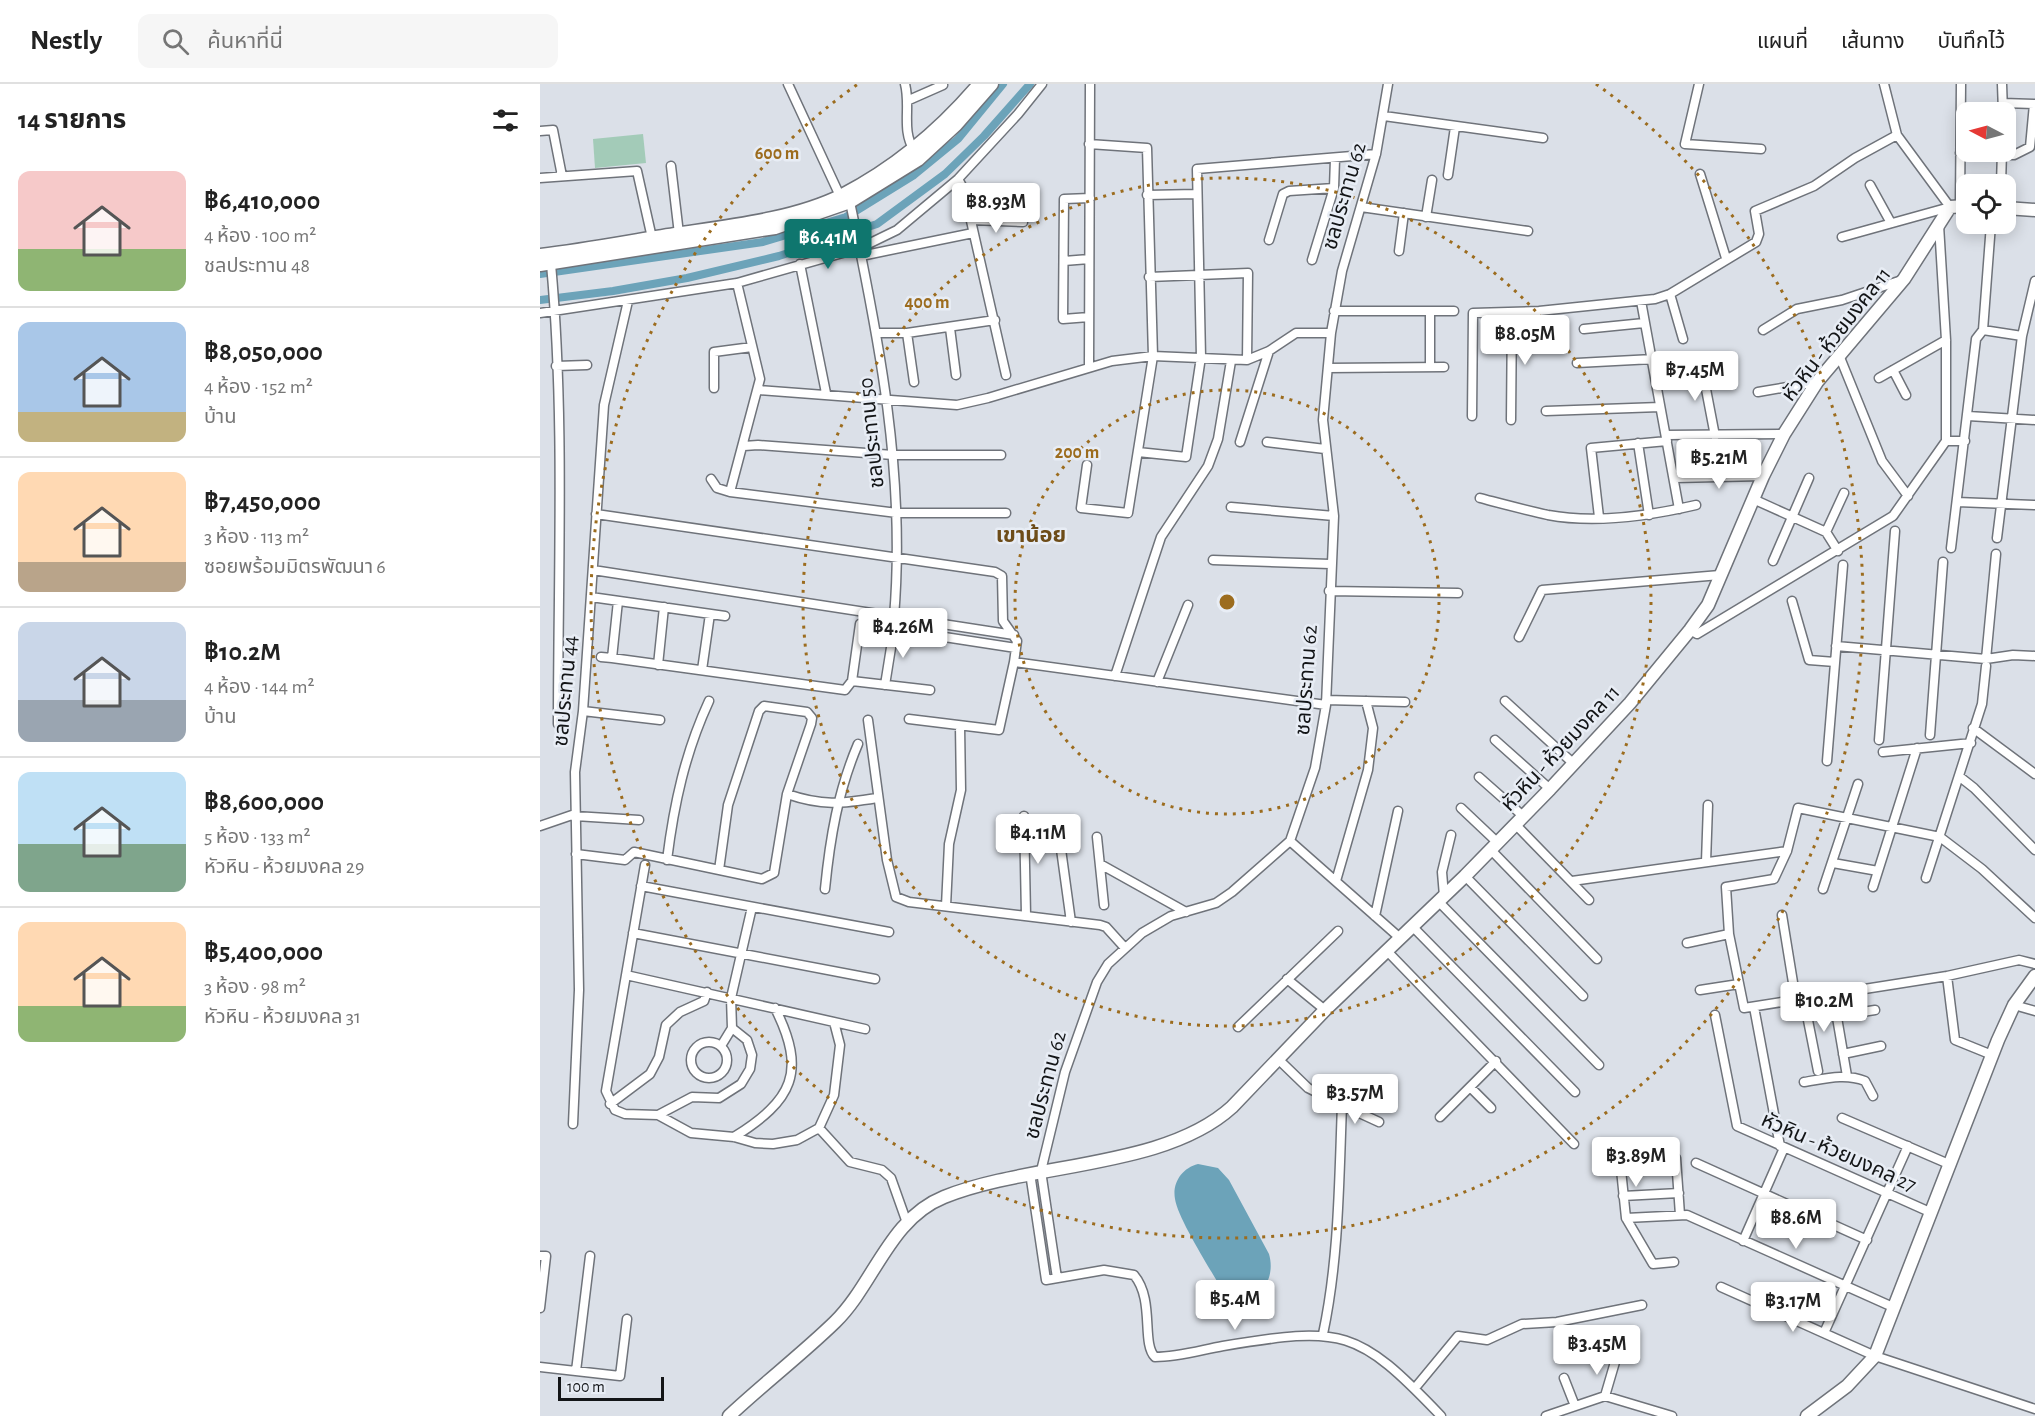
<!DOCTYPE html>
<html lang="th">
<meta charset="utf-8">
<style>
:root{--surface:#fff;--page:#f6f6f6;--text:#222;--muted:#767676;--line:#e0e0e0;--accent:#0f766e}
body{margin:0;font-family:"Alegreya Sans","Noto Sans Thai",sans-serif;background:var(--page);color:var(--text);height:100vh;display:flex;flex-direction:column;font-size:22px;white-space:nowrap}
*{box-sizing:border-box;margin:0}
p{font-size:20px;color:var(--muted)}
.icon{flex:none;width:33px;height:33px;fill:none;stroke:currentColor;stroke-width:2;stroke-linecap:round;stroke-linejoin:round}
.map{position:relative;flex:1;overflow:hidden}
.panel{display:flex;flex-direction:column;background:var(--surface);width:540px}
.panel>*{flex:none}
.needle{width:39px;rotate:276deg}
.tools{position:absolute;left:1416px;top:18px;display:grid;gap:12px}
.tools a{display:grid;place-items:center;width:60px;height:60px;border-radius:12px;background:var(--surface);box-shadow:0 3px 15px #0003;font-size:30px}
.scale{position:absolute;left:18px;bottom:15px;width:106px;box-sizing:border-box;padding-left:6px;border:3px solid #131517;border-top:0;font-size:16px;line-height:21px;white-space:nowrap;color:#131517;-webkit-text-stroke:4px #e8edf5;paint-order:stroke}
.price{position:absolute;translate:-50% -51px;padding:0 14px;border-radius:6px;background:#fff;color:#222;font-size:20px;line-height:39px;filter:drop-shadow(0 2px 3px #0008)}
.price::after{content:'';position:absolute;left:50%;top:36px;width:18px;height:14px;margin-left:-9px;background:inherit;clip-path:polygon(0 0,100% 0,50% 100%)}
.price.on{background:var(--accent);color:#fff}
ul{padding:0;list-style:none}
li{display:flex;align-items:center;gap:18px;height:150px;padding:0 18px}
li+li{border-top:2px solid var(--line)}
li span{display:grid;place-items:center;flex:none;width:168px;height:120px;border-radius:12px;color:#555}
li>.icon{margin-inline-start:auto}
span .icon{width:72px;height:72px;fill:#fffc;stroke-width:1}
li b{font-size:26px}
h2{display:flex;justify-content:space-between;align-items:center;height:72px;padding:0 18px;font-size:26px}
header{display:flex;align-items:center;gap:36px;box-sizing:border-box;height:84px;padding:0 30px;background:var(--surface);border-bottom:2px solid var(--line)}
header strong{font-size:28px}
nav{display:flex;gap:33px;margin-inline-start:auto;font-size:21px}
.search{width:420px;height:54px;background:var(--page);display:flex;align-items:center;gap:15px;box-sizing:border-box;padding:0 21px;border-radius:12px;color:var(--muted);font-size:22px}
main{display:flex;flex:1;min-height:0}
.map>svg:first-child{display:block}
</style>
<header>
<strong>Nestly</strong>
<div class="search"><svg class="icon" aria-label="search" viewBox="0 0 24 24"><circle cx="10" cy="10" r="6"/><path d="M15 15l6 6"/></svg>ค้นหาที่นี่</div>
<nav><a>แผนที่</a><a>เส้นทาง</a><a>บันทึกไว้</a></nav>
</header>
<main>
<section class="panel">
<h2>14 รายการ<svg class="icon" aria-label="filters" viewBox="0 0 24 24"><path d="M4 7h16M4 17h16"/><circle cx="9" cy="7" r="2"/><circle cx="15" cy="17" r="2"/></svg></h2>
<ul>
<li><span style="background:linear-gradient(#f6c9c9 65%,#8fb573 0)"><svg class="icon" aria-label="home" viewBox="0 0 24 24"><path d="M3 11l9-7 9 7M6 9v11h12V9"/></svg></span><div><b>฿6,410,000</b><p>4 ห้อง · 100 m²</p><p>ชลประทาน 48</p></div></li>
<li><span style="background:linear-gradient(#a9c7e8 75%,#c2b280 0)"><svg class="icon" aria-label="home" viewBox="0 0 24 24"><path d="M3 11l9-7 9 7M6 9v11h12V9"/></svg></span><div><b>฿8,050,000</b><p>4 ห้อง · 152 m²</p><p>บ้าน</p></div></li>
<li><span style="background:linear-gradient(#ffd9b3 75%,#b9a48a 0)"><svg class="icon" aria-label="home" viewBox="0 0 24 24"><path d="M3 11l9-7 9 7M6 9v11h12V9"/></svg></span><div><b>฿7,450,000</b><p>3 ห้อง · 113 m²</p><p>ซอยพร้อมมิตรพัฒนา 6</p></div></li>
<li><span style="background:linear-gradient(#c9d6e8 65%,#9aa5b1 0)"><svg class="icon" aria-label="home" viewBox="0 0 24 24"><path d="M3 11l9-7 9 7M6 9v11h12V9"/></svg></span><div><b>฿10.2M</b><p>4 ห้อง · 144 m²</p><p>บ้าน</p></div></li>
<li><span style="background:linear-gradient(#bfe0f5 60%,#7fa58c 0)"><svg class="icon" aria-label="home" viewBox="0 0 24 24"><path d="M3 11l9-7 9 7M6 9v11h12V9"/></svg></span><div><b>฿8,600,000</b><p>5 ห้อง · 133 m²</p><p>หัวหิน - ห้วยมงคล 29</p></div></li>
<li><span style="background:linear-gradient(#ffd9b3 70%,#8fb573 0)"><svg class="icon" aria-label="home" viewBox="0 0 24 24"><path d="M3 11l9-7 9 7M6 9v11h12V9"/></svg></span><div><b>฿5,400,000</b><p>3 ห้อง · 98 m²</p><p>หัวหิน - ห้วยมงคล 31</p></div></li>
</ul>
</section>
<div class="map">
<svg width="1495" height="1332" viewBox="0 0 1495 1332">
<rect width="100%" height="100%" fill="#dbe0e8"/>
<path fill="#a3cbb8" d="M103 50 106 79 55 84 53 55Z"/>
<path fill="#6ca3b9" d="M658 1080 678 1084 689 1096 729 1170C738 1201 710 1230 682 1206 671 1186 638 1135 635 1115 632 1099 642 1084 658 1080Z"/>
<g fill="none" stroke-linecap="round" stroke-linejoin="round">
<path stroke="#6ca3b9" stroke-width="8" d="M0 190 223 158 306 133 374 91 418 55 463 0
M0 216 73 207 147 194 239 172 337 140 405 90 444 52 490 0"/>
<defs>
<path id="street" d="M248 0 300 112
M365 0C371 23 361 46 374 66
M1159 0 1145 60 1221 65
M1462 0 1463 28
M369 16 403 1
M1463 19 1495 20
M844 32 1003 54
M0 47 13 46 22 92
M1420 69 1474 71 1490 63 1494 20
M131 82 139 150
M1160 90 1186 174
M908 91 915 43
M0 94 97 87 112 154
M418 95 424 106 466 291
M1461 100 1462 68
M1330 101 1351 139
M607 111 657 110
M310 118C339 255 366 392 354 533
M1420 121 1421 0
M821 123 988 147
M886 133 892 96
M431 136 483 138
M1399 141 1406 256V357
M1302 153 1410 123 1357 51 1344 0
M729 156 743 110 749 107 794 104 795 75
M859 167 864 129
M321 172 433 149
M772 176 794 104
M524 177 549 175
M11 180C25 332 18 488 18 640
M260 180 286 309
M609 193 708 189 707 276
M1130 210 1143 255
M1101 217 1139 425
M794 227H914
M890 227V283
M0 229 197 199 320 164 357 146 418 95 478 30 502 0
M549 233 523 235 524 115 550 114
M410 244 416 291
M1044 245 1104 239
M1223 246 1257 225 1302 216 1362 196
M1443 246 1451 140
M336 249H367L455 236
M367 249 374 298
M1299 271 1342 377 1368 412
M1037 279 1113 275
M1161 279 1175 352
M16 282 47 281
M549 283 550 0
M788 284 904 283
M1353 286 1366 311
M1339 294 1406 256
M174 304V268L212 263
M219 306 417 321 448 314 572 277 613 272 707 276 729 267 756 249H791
M1218 308 1277 298
M1006 327 1120 323
M932 332 933 229 999 227 1115 215 1130 210 1216 158 1219 150 1215 127 1274 102 1315 74 1357 51
M1428 332 1495 336
M971 336 972 228
M1126 351 1244 350
M700 358 729 267
M727 358 785 365
M1098 359 1109 431
M204 362 218 361 353 371H461
M598 368 646 373 661 273 657 85 836 70
M547 381 541 424 588 429 613 272 607 64 549 60
M1134 394 1223 392
M171 395 177 404 190 408 357 429H466
M190 408 220 295 197 199
M940 414C963 420 985 426 1008 431 1056 440 1109 432 1156 421
M1213 415 1286 448 1298 467
M1417 418 1495 421
M691 423 794 432
M56 430 455 488 462 492 463 537 477 557 474 578 786 621
M1059 433 1051 364 1127 357
M1286 448 1304 409
M1457 454 1482 252
M1411 464 1436 255 1443 246 1482 252 1495 197
M673 476 790 480
M1233 477 1269 394
M53 486 474 551
M789 507 918 509
M51 513 185 532
M78 517 72 574 305 606 312 597 320 540 476 564
M1252 517 1269 576 1295 578
M1150 546 1157 550 1353 432 1406 357H1425
M979 553 1002 506 1180 491
M1296 562 1446 575 1473 571 1495 572
M61 573 72 574
M1446 575 1456 470
M118 581 124 523
M162 586 170 530
M575 592 621 453 668 382 678 355 691 277
M312 597 390 606
M617 598 648 521
M345 601 354 545
M786 616 865 618
M965 617 1034 680
M43 627 120 636
M369 635 459 646 474 578
M328 636 347 776 356 813 369 818 560 841 566 843 585 864
M1433 644 1495 690
M1390 651 1403 478
M955 656 1010 705
M1339 656 1355 447
M1343 668 1431 659
M1287 677 1303 481
M939 693 983 732
M1420 693 1434 704 1495 766
M247 710C282 722 301 720 337 714
M921 724 958 759
M35 732 99 736
M484 732 486 831
M975 740 1049 816
M0 742 35 730
M557 753 564 821
M750 757 860 854
M520 758 531 838
M951 766 1057 875
M36 770 85 776 94 768 222 795 234 789 247 710 271 640 272 634 267 628 224 622 219 627 188 721 179 786
M127 776C134 720 145 669 169 617
M1166 778 1168 721
M1293 779 1338 787
M560 780 646 828
M105 781 66 1007 75 1026 85 1030 118 1031 151 1049 194 1053 215 1059 233 1060 257 1056 279 1044 294 1011 300 961 294 938
M925 792 1043 912
M1386 794 1442 620 1446 582
M796 797 828 686 833 644 826 617
M1032 797 1247 767
M101 802 349 848
M1333 803 1377 664
M285 805C290 754 298 707 318 660
M1283 805 1318 700
M904 812 902 788 911 751
M898 817 1059 981
M406 822 409 760 421 706 420 642
M1242 831 1256 917
M835 832 858 727
M1495 834 1442 785 1400 753 1258 724 1247 767 1234 795 1186 803 1189 850 1204 924 1407 892 1479 876 1495 880
M872 842 1035 1008
M93 849 335 895
M1147 859 1189 850
M847 867 1034 1060
M86 891 325 945
M1407 892 1415 956 1452 971
M747 895 785 926
M1160 906 1199 900
M1293 910 1307 992
M1264 916 1278 987
M1474 921 1495 927
M1214 923 1240 1062
M1175 931 1197 1042 1392 1129
M1297 932 1335 926
M698 943 798 847
M151 976a18 18 0 1 1 36 0a18 18 0 1 1-36 0Z
M181 962 192 944 191 914 212 823
M1303 970 1341 962
M738 975 768 1004 802 1021C799 1098 799 1175 783 1250
M1264 998C1284 995 1305 989 1325 997L1333 1012
M931 1004 951 1024
M70 1020 110 990 119 973 126 941 140 928 164 917 167 908
M802 1021 839 1038
M118 1031 152 1013 179 1014 201 1000 210 985 212 971 207 956 192 944
M900 1033 956 977
M1302 1034 1411 1081
M33 1040 39 906 35 688 43 627 64 321 88 217
M279 1044 310 1078 342 1086 351 1094 367 1139
M194 1053C253 1016 267 988 235 924
M1156 1079 1327 1156
M490 1089 506 1196 564 1186 594 1191C615 1216 601 1259 615 1273 638 1273 661 1266 683 1262 803 1242 817 1244 901 1332
M1083 1112 1139 1109
M1086 1134 1147 1131 1355 1224
M1203 1157 1244 1064
M0 1172H6L0 1224
M1134 1178 1113 1180 1086 1134 1080 1076 1136 1074 1140 1131
M517 1194 501 1087 525 988 557 898 568 880 602 849 631 832 676 819 692 808 750 757 775 684 786 621 794 432 783 336 791 249 802 187 836 70 848 0
M1181 1203 1335 1272 1495 1325
M1284 1249 1368 1062
M0 1283 80 1292 87 1235
M36 1287 50 1172
M1024 1294 1035 1322
M875 1304 918 1252 947 1256 982 1240 1017 1238 1102 1221
M1065 1312 1075 1278
M1006 1332 1065 1312 1132 1332"/>
<path id="secondary" d="M1466 124 1495 126
M0 171C45 166 90 157 135 150 188 142 254 135 302 111 356 83 400 46 439 0
M0 181 235 144 310 118 378 76 416 41 452 0
M189 1332C223 1300 261 1271 295 1238 334 1200 349 1135 404 1113 491 1078 624 1085 692 1023L785 926 925 792 1010 705 1090 619 1150 546 1168 521 1223 392 1244 350 1277 298 1364 195 1410 123 1426 122
M1267 1332 1307 1302 1335 1272 1458 956 1474 921 1495 892"/>
</defs>
<use href="#street" stroke="#6f737a" stroke-width="11"/>
<use href="#secondary" stroke="#6f737a" stroke-width="15"/>
<use href="#street" stroke="#fff" stroke-width="8"/>
<use href="#secondary" stroke="#fff" stroke-width="12"/>
</g>
<g fill="none" stroke="#9c6c1e" stroke-width="3" stroke-dasharray="3 6">
<circle cx="687" cy="518" r="212"/>
<circle cx="687" cy="518" r="424"/>
<path d="M1056 0A636 636 0 1 1 318 0"/>
</g>
<g text-anchor="middle" stroke-width="5" stroke-linejoin="round" paint-order="stroke">
<g font-size="21" fill="#131517" stroke="#e8edf5">
<text transform="translate(804 112) rotate(-74)" y="7">ชลประทาน 62</text>
<text transform="translate(1296 250) rotate(-52)" y="7">หัวหิน - ห้วยมงคล 11</text>
<text transform="translate(331 349) rotate(-96)" y="7">ชลประทาน 50</text>
<text transform="translate(766 596) rotate(-86)" y="7">ชลประทาน 62</text>
<text transform="translate(25 607) rotate(-85)" y="7">ชลประทาน 44</text>
<text transform="translate(1020 664) rotate(-47)" y="7">หัวหิน - ห้วยมงคล 11</text>
<text transform="translate(505 1001) rotate(-75)" y="7">ชลประทาน 62</text>
<text transform="translate(1299 1068) rotate(24)" y="7">หัวหิน - ห้วยมงคล 27</text>
</g>
<g font-size="22" font-weight="bold" fill="#6d4c18" stroke="#e8edf5">
<text x="491" y="458">เขาน้อย</text>
</g>
</g>
<circle cx="687" cy="518" r="9" fill="#9c6c1e" stroke="#e8edf5" stroke-width="3"/>
<g font-size="18" text-anchor="middle" font-weight="bold" fill="#9c6c1e" stroke="#e8edf5" stroke-width="5" stroke-linejoin="round" paint-order="stroke">
<text x="237" y="75">600 m</text>
<text x="387" y="224">400 m</text>
<text x="537" y="374">200 m</text>
</g>
</svg>
<div class="tools">
<a><svg class="needle" viewBox="-14 -14 28 28"><path d="M0-13l5 13h-10z" fill="#e53935"/><path d="M0 13l5-13h-10z" fill="#767676"/></svg></a>
<a><svg class="icon" aria-label="locate" viewBox="0 0 24 24"><circle cx="12" cy="12" r="6"/><path d="M12 2v4M12 18v4M2 12h4M18 12h4"/></svg></a>
</div>
<div class="scale">100 m</div>
<b class="price" style="left:456px;top:150px">฿8.93M</b>
<b class="price on" style="left:288px;top:186px">฿6.41M</b>
<b class="price" style="left:985px;top:282px">฿8.05M</b>
<b class="price" style="left:1155px;top:318px">฿7.45M</b>
<b class="price" style="left:1179px;top:406px">฿5.21M</b>
<b class="price" style="left:363px;top:575px">฿4.26M</b>
<b class="price" style="left:498px;top:781px">฿4.11M</b>
<b class="price" style="left:1284px;top:949px">฿10.2M</b>
<b class="price" style="left:815px;top:1041px">฿3.57M</b>
<b class="price" style="left:1096px;top:1104px">฿3.89M</b>
<b class="price" style="left:1256px;top:1166px">฿8.6M</b>
<b class="price" style="left:695px;top:1247px">฿5.4M</b>
<b class="price" style="left:1253px;top:1249px">฿3.17M</b>
<b class="price" style="left:1057px;top:1292px">฿3.45M</b>
</div>
</main>
